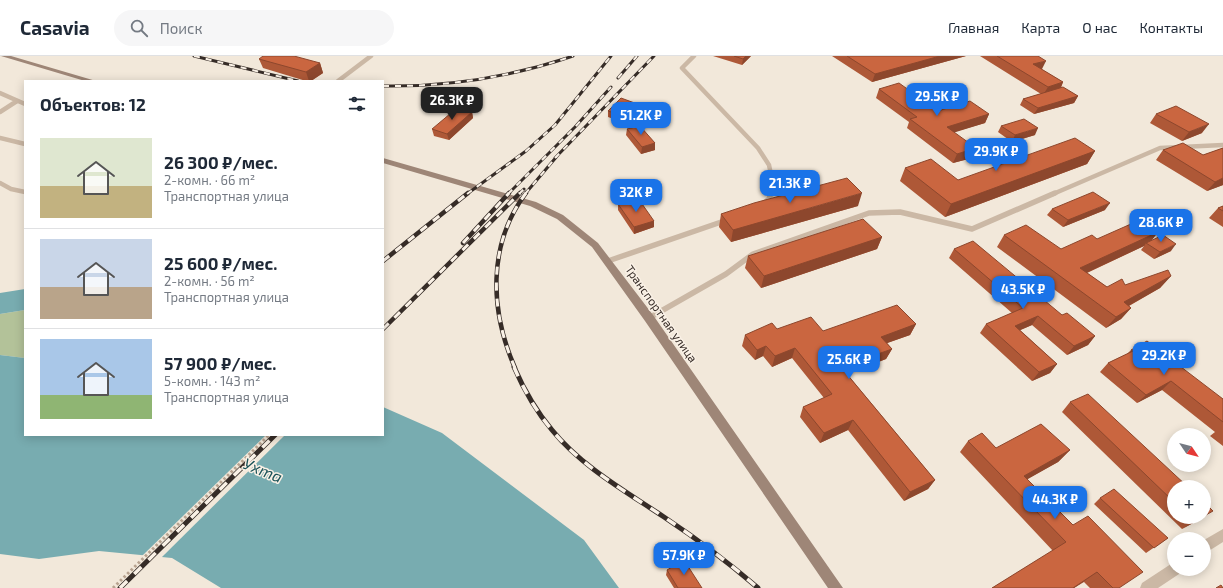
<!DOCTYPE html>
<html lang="ru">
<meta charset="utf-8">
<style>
:root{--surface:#fff;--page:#f6f6f7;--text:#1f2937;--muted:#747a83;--line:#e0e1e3;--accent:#1a73e8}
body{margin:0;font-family:"Exo 2",sans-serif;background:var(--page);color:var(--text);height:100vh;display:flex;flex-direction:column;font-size:15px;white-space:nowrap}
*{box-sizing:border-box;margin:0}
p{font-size:13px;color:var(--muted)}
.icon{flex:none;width:22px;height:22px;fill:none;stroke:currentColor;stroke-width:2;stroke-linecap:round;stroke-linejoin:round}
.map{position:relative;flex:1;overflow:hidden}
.side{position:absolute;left:24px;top:24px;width:360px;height:356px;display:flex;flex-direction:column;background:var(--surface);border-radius:0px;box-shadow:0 2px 10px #0003}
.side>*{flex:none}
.needle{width:26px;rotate:125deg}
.buttons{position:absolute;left:1167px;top:372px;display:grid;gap:8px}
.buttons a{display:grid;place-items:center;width:44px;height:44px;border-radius:50%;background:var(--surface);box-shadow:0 2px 10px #0003;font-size:20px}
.price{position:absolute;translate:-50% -34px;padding:0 9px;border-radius:8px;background:var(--accent);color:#fff;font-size:13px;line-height:26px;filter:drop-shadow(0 1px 2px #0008)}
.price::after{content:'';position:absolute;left:50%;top:24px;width:12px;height:9px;margin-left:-6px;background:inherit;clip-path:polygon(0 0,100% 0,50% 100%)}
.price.current{background:#222;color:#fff}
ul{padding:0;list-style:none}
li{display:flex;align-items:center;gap:12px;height:100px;padding:0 16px}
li+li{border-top:1px solid var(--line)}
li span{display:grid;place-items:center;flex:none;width:112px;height:80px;border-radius:0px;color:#555}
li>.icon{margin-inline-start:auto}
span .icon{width:48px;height:48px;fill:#fffc;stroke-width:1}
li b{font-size:17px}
h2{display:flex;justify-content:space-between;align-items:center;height:48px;padding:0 16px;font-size:17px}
header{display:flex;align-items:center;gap:24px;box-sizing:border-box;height:56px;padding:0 20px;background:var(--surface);border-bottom:1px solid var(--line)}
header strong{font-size:19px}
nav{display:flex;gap:22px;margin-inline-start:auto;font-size:14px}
.search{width:280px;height:36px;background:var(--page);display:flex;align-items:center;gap:10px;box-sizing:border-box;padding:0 14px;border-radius:22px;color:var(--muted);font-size:15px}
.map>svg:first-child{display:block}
</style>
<header>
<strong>Casavia</strong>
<div class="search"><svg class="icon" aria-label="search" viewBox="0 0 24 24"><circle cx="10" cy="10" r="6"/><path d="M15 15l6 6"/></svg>Поиск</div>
<nav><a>Главная</a><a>Карта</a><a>О нас</a><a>Контакты</a></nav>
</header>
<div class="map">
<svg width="1223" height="532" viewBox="0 0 1223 532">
<rect width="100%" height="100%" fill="#f2e8da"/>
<path fill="#b3c299" d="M25 254V302L0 299V258Z"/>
<path fill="#78acb0" d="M25 233V254L0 258V237Z
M0 299 25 302V379H383V351L442 377 584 484 619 532H221L172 502 99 495 39 503 0 498Z"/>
<path fill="#f2e8da" d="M266 379H285L161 502 142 500Z"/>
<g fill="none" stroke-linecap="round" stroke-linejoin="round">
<path stroke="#b7a28f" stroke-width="3" stroke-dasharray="2.5 2.5" stroke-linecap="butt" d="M113 532 269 379"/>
<path stroke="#cbb8a5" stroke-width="4.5" d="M694 0 682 12 758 92 769 109 773 128 770 138
M338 25 371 0
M0 37 25 48
M0 56 17 45
M0 82 25 88
M0 127 11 133 25 136
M1053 138 1160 92 1223 89"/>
<path stroke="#cbb8a5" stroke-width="5.5" d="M763 148 769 143 771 137
M608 205 727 164
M649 262 726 218 753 198 869 157 900 156 972 173 1055 137"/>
<path fill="#cbb8a5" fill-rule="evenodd" d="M1223 473V486L1204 498V484Z
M1174 506V513H1181L1179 518 1158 532H1140L1142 527Z"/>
<path fill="#9e8677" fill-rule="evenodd" d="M1 0H11L96 25H85Z
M383 102 536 146 563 159 598 187 653 259 843 532H828L645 265 592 191 557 163 530 150 383 107Z"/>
<defs>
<path id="rail-far2" d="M194 0 298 25
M618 22 637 0
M383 30C448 31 511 21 573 0
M555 102 654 0
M467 138 526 95 555 69 611 0
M508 138 575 71 611 31
M519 138 524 133
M525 138 558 99"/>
<path id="rail-far1" d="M463 187 509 137
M383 205 468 137
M383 273 520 137
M515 312C490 255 487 189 526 137"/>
<path id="rail" d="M514 311C524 334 536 355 552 374 581 410 625 435 664 461 697 483 728 506 758 532
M120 532 275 379"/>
</defs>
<use href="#rail-far2" stroke="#362c27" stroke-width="3"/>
<use href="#rail-far1" stroke="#362c27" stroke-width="4.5"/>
<use href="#rail" stroke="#362c27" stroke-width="5"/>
<use href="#rail-far2" stroke="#faf1e6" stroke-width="2" stroke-dasharray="6" stroke-linecap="butt"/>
<use href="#rail-far1" stroke="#faf1e6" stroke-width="3" stroke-dasharray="8" stroke-linecap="butt"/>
<use href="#rail" stroke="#faf1e6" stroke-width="3.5" stroke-dasharray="10" stroke-linecap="butt"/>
</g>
<path fill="#ae5837" d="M713 0H751L742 9Z
M832 0H966L872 26Z
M980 0H1038L1042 13H1041L1063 26 1061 32 1078 40 1074 47 1034 58 1020 49 1023 43 1041 38Z
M259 3 320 7 323 17 311 25H306L263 12Z
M879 33 938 55 989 58 985 67 954 76 972 102 953 107 907 72 909 66 876 42Z
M608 55H640L627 68 608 61Z
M472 56 473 62 449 84 434 80 432 73Z
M1156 58 1202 77 1182 85 1150 67Z
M1001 70 1035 79 1012 86 998 76Z
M627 73 655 87V94L641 98 626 79Z
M1223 92V129L1207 135 1156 104 1163 94 1203 99Z
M1095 95 1087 108 945 161 900 125 905 112 958 124Z
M634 147 654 165V171L634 178 618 154V148Z
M858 150 731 186 719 171 721 158Z
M1223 150V171L1209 162 1218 152Z
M1052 153 1105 154 1063 171 1047 159Z
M1158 176 1151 185 1171 195 1154 203 1141 194 1144 190 1087 217 1107 231 1125 229 1171 220 1160 232 1129 250 1131 252 1121 263 1106 272 997 191 1004 179 1061 193 1097 183Z
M882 181 877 193 761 232 745 212 748 200Z
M954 193 1062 259 1095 280 1088 289 1067 299 1032 269 1020 274 1057 308 1050 317 1032 325 980 277 986 268 1012 257 949 202Z
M916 268 910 279 887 287 892 293 886 303 847 318 935 424 928 433 904 445 848 374 820 387 800 361 803 351 824 342 792 302 772 311 763 300 755 304 742 290 745 279 777 273 823 275Z
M1131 294 1223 343V390L1210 380 1215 376 1162 334 1137 347 1100 316 1108 307 1127 298Z
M1070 346 1174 431V461H1204L1182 473 1062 356Z
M968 385 996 392 1070 394 1058 406 1027 423 1119 532H1090L1084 526 1074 532H992L1053 495 960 396Z
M1100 442 1168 482 1146 497 1094 448Z
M667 514 702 532H674L666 519Z"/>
<path fill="#8d472d" d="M746 0H751L742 9 743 3Z
M940 0H966L872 26 875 18Z
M1046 5 1042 13 1029 17 1033 8Z
M320 7 323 17 311 25H309L306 16Z
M1063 26 1059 35 1043 39 1048 31Z
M1078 40 1074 47 1034 58 1038 52Z
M640 49V55L627 68V61Z
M472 56 473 62 449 84 447 78Z
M989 58 985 67 943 80 947 71Z
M1209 68 1202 77 1182 85 1189 76Z
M1038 72 1035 79 1012 86 1015 79Z
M655 87V94L641 98 642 91Z
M976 92 972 102 953 107 957 98Z
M1095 95 1087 108 945 161 951 148Z
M1223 122V129L1207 135 1215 126Z
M862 137 858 150 731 186 733 174Z
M1110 147 1105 154 1063 171 1068 164Z
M654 165V171L634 178V171Z
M1158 176 1149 188 1146 187 1144 190 1071 224 1080 212Z
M882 181 877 193 761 232 764 220Z
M1176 188 1171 195 1154 203 1160 196Z
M1171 220 1160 232 1114 258 1124 246Z
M1131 252 1121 263 1106 272 1116 261Z
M1038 260 1032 269 1009 279 1015 270Z
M916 268 910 279 876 291 881 281Z
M1095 280 1088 289 1067 299 1074 290Z
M766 290 763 300 755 304 757 294Z
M795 292 792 302 772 311 775 300Z
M892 293 886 303 837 322 841 311Z
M1057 308 1050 317 1032 325 1039 316Z
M1171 325 1162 334 1137 347 1146 339Z
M853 364 848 374 820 387 824 377Z
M1070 394 1058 406 1014 431 1024 420Z
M935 424 928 433 904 445 910 436Z
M1201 461H1204L1182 473 1194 465Z
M1097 516 1074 532H1073Z"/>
<path fill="#ca6640" stroke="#8d472d" d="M263 0H294L320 7 306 16 259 3Z
M734 0H746L743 3Z
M847 0H940L875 18Z
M997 0H1038L1046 5 1033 8 1063 26 1048 31Z
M899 27 938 55 970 45 989 58 947 71 976 92 957 98 910 63 917 61 879 33Z
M1063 31 1078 40 1038 52 1023 43Z
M621 42 640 49 627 61 608 55Z
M1176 50 1209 68 1189 76 1156 58Z
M457 52 472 56 447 78 432 73Z
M1024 63 1038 72 1015 79 1001 70Z
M640 70 655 87 642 91 627 73Z
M1075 82 1095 95 951 148 905 112 931 103 958 124Z
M1183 87 1203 99 1223 92V122L1215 126 1163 94Z
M847 122 862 137 733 174 721 158 754 147Z
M1093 136 1110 147 1068 164 1052 153Z
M631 144 634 147 640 145 654 165 634 171 618 148Z
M1223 150V155L1218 152Z
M863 163 882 181 764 220 748 200Z
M1140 164 1158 176 1080 212 1107 231 1122 223 1125 229 1168 214 1171 220 1124 246 1131 252 1116 261 1004 179 1026 169 1061 193 1092 179 1097 183Z
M1163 179 1176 188 1160 196 1146 187Z
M973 185 1062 259 1067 257 1095 280 1074 290 1038 260 1015 270 1057 308 1039 316 986 268 1023 252 954 193Z
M897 249 916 268 881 281 892 293 841 311 935 424 910 436 853 364 824 377 803 351 832 338 795 292 775 300 766 290 757 294 745 279 772 267 777 273 811 261 823 275Z
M1147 285 1223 343V366L1171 325 1146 339 1108 307 1133 295 1131 294Z
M1088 338 1188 431H1174V446L1070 346Z
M1041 368 1070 394 1024 420 1073 469 1088 460 1143 516 1119 532H1113L1097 516 1073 532H992L1066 486 968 385 982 377 996 392Z
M1114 433 1168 482 1154 492 1100 442Z
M1204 446 1213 455 1204 460Z
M1190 461H1201L1194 465Z
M684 504 702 532H678L667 514Z
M1221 529 1223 532H1216Z"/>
<g text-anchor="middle" stroke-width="3" stroke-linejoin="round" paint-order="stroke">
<g font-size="12" fill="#362c27" stroke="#faf1e6">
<text transform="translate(661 258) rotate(55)" y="4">Транспортная улица</text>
</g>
<g font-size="16" font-style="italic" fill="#1b5359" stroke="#faf1e6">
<text transform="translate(263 414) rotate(22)" y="6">Ухта</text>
</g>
</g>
</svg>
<div class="buttons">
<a><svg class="needle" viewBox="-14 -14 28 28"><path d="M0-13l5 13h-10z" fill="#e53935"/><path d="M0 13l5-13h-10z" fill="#747a83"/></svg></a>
<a>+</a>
<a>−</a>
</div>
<b class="price" style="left:937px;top:61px">29.5K ₽</b>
<b class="price current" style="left:452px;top:65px">26.3K ₽</b>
<b class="price" style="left:641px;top:80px">51.2K ₽</b>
<b class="price" style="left:996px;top:116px">29.9K ₽</b>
<b class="price" style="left:790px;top:148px">21.3K ₽</b>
<b class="price" style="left:636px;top:157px">32K ₽</b>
<b class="price" style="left:1161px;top:187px">28.6K ₽</b>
<b class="price" style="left:1023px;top:254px">43.5K ₽</b>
<b class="price" style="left:1164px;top:320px">29.2K ₽</b>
<b class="price" style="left:849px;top:324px">25.6K ₽</b>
<b class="price" style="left:1055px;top:464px">44.3K ₽</b>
<b class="price" style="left:684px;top:520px">57.9K ₽</b>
<section class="side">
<h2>Объектов: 12<svg class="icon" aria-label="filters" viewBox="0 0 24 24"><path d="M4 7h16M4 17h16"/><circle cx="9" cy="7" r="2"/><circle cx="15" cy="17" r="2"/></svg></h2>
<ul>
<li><span style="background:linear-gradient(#dfe7d0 60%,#c2b280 0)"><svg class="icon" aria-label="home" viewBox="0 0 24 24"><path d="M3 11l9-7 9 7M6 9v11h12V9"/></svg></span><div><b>26 300 ₽/мес.</b><p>2-комн. · 66 m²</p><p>Транспортная улица</p></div></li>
<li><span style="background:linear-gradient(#c9d6e8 60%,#b9a48a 0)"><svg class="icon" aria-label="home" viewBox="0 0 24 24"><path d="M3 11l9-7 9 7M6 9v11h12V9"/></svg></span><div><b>25 600 ₽/мес.</b><p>2-комн. · 56 m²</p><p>Транспортная улица</p></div></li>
<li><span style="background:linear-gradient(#a9c7e8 70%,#8fb573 0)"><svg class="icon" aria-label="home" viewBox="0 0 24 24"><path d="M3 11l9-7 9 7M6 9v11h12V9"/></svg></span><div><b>57 900 ₽/мес.</b><p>5-комн. · 143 m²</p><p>Транспортная улица</p></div></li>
</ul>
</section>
</div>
